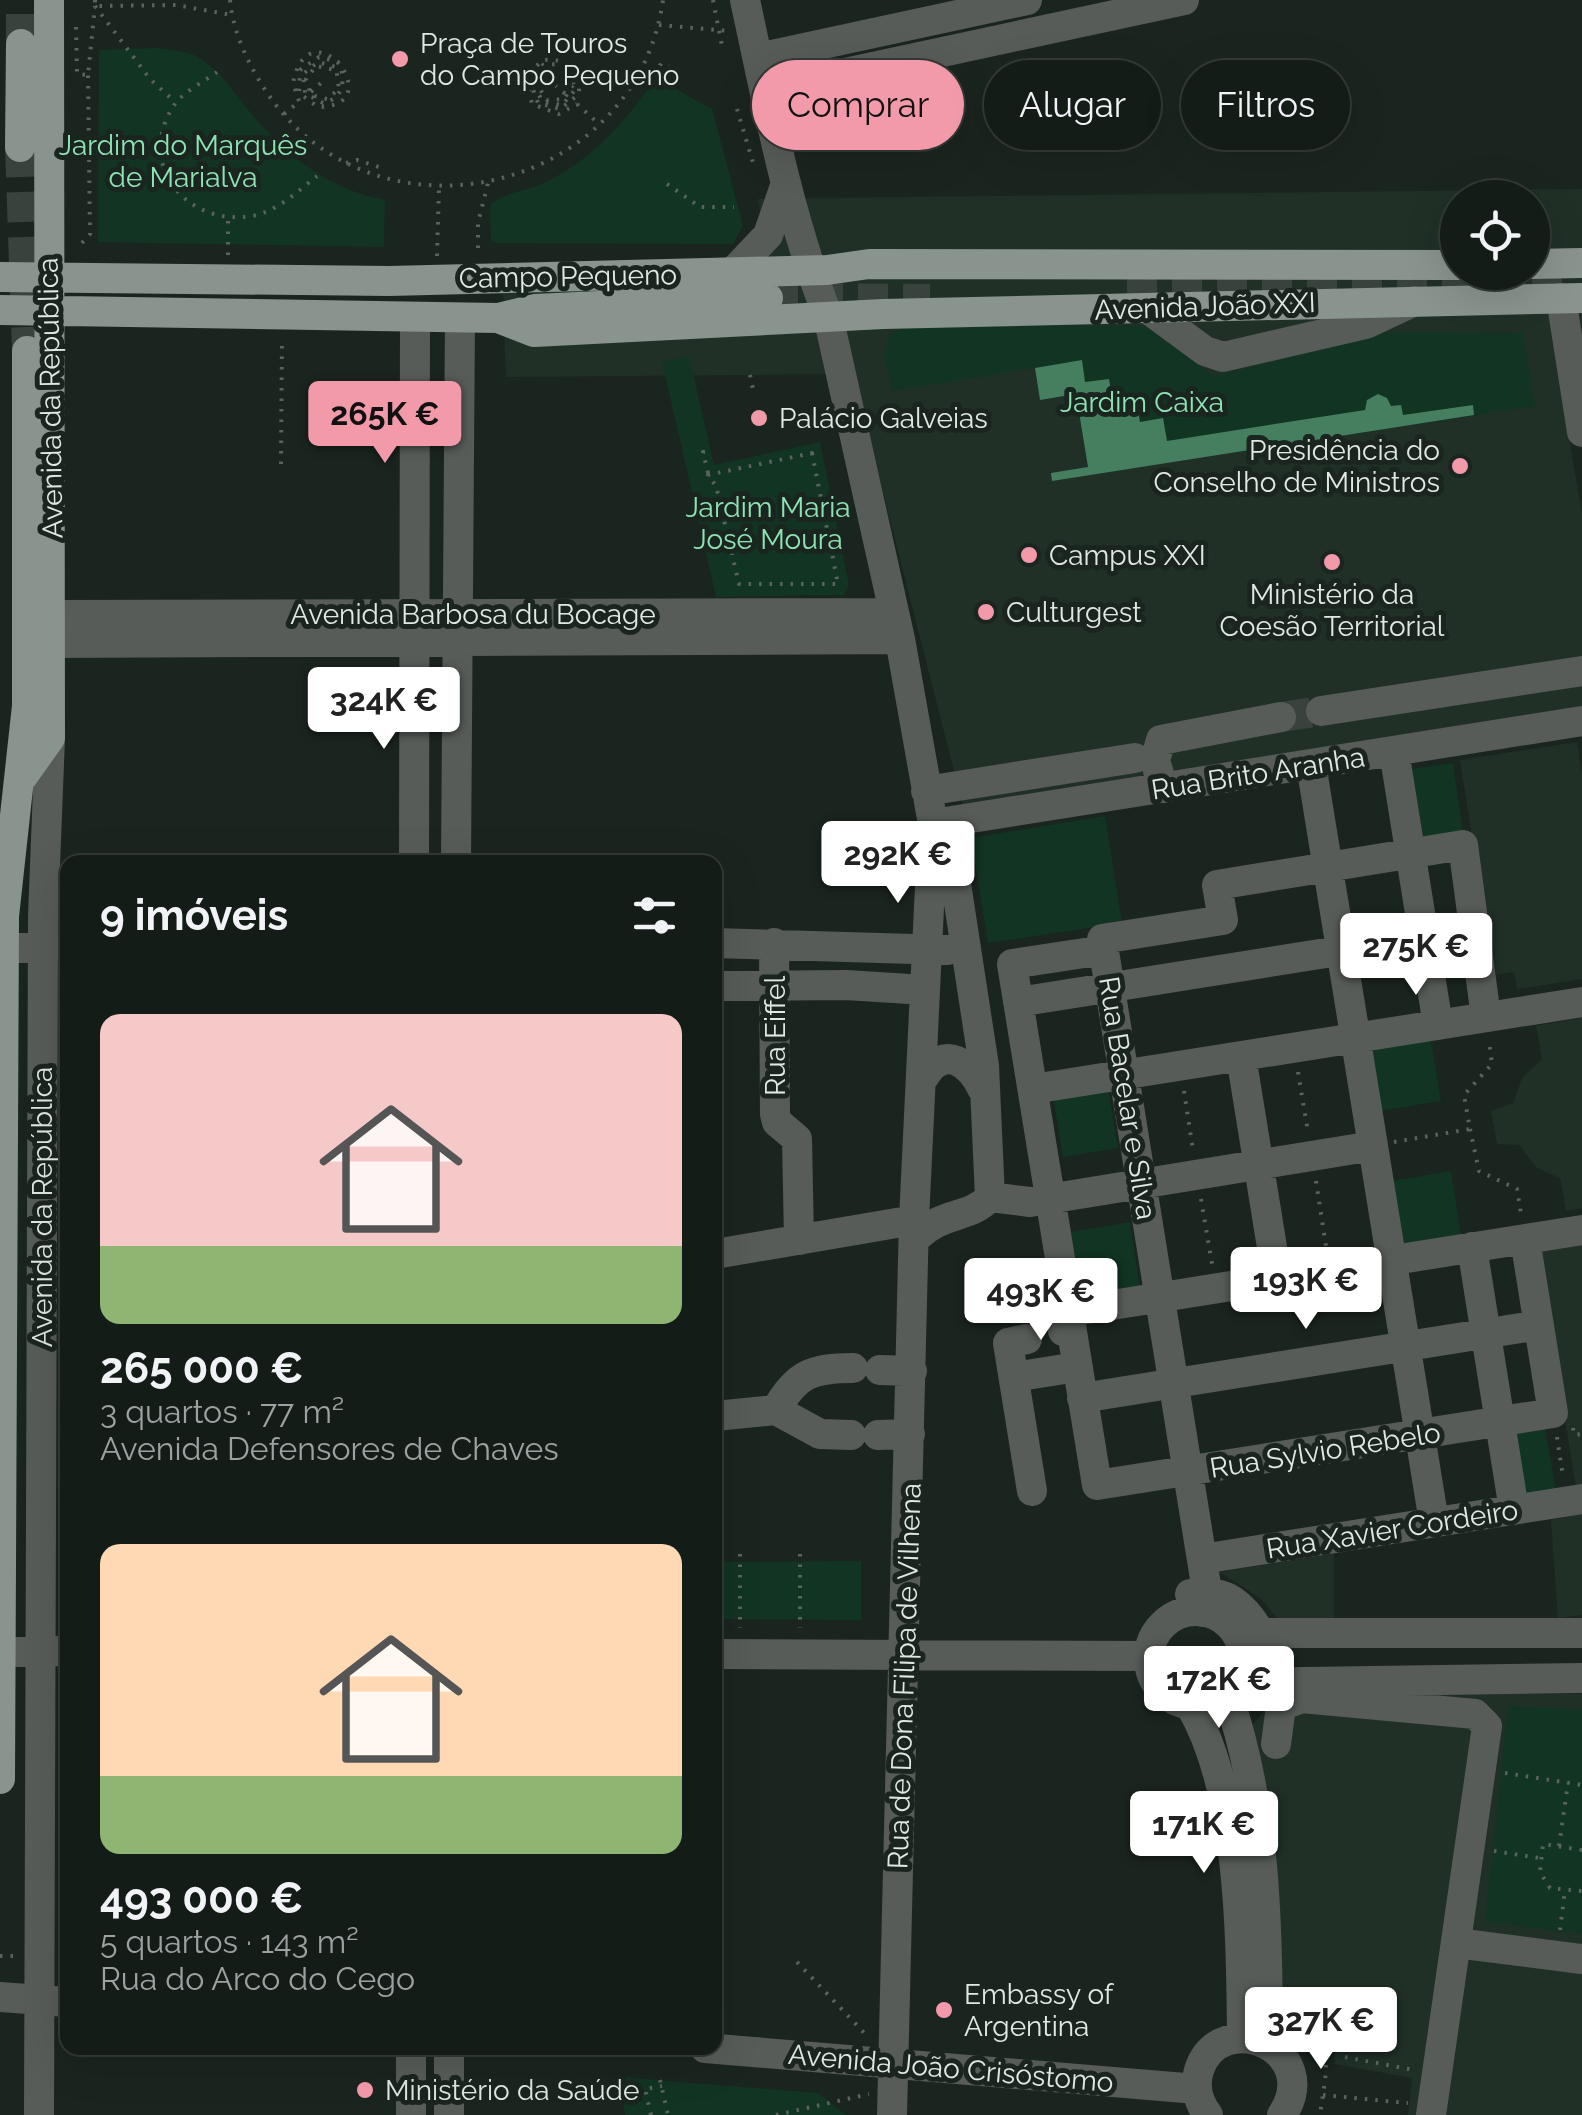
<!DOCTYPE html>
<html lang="pt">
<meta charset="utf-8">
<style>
:root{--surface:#141c17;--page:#1d2520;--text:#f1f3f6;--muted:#9da1a1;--line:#333a36;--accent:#f39aaa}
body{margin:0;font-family:Raleway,sans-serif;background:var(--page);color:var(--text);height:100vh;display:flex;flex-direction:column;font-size:38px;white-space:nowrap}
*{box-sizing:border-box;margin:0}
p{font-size:32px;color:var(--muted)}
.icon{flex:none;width:55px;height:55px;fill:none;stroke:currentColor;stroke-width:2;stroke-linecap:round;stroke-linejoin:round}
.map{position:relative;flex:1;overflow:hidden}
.drawer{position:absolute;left:60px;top:855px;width:662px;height:1200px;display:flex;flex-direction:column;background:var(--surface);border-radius:20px;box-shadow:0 10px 40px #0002,0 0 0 2px var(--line)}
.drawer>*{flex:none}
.top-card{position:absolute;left:752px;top:60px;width:678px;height:90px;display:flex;gap:20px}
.controls{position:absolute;left:1440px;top:180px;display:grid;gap:20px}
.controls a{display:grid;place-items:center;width:110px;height:110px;border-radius:50%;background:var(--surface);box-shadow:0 10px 40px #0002,0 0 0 2px var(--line);font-size:50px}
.price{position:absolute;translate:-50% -85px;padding:0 22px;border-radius:10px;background:#fff;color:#222;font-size:32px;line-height:65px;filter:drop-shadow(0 2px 5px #0008)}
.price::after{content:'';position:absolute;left:50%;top:60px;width:30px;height:22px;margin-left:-15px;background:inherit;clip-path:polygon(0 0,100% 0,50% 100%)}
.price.active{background:var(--accent);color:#111}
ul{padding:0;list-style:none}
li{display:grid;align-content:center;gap:20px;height:530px;padding:0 40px}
li span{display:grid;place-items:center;height:310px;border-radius:20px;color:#555}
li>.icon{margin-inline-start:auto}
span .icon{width:180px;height:180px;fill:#fffc;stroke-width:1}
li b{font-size:42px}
h2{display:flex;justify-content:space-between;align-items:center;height:120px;padding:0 40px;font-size:42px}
.pill{padding:0 35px;border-radius:45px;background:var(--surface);box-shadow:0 10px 40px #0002,0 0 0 2px var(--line);font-size:35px;line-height:90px}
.pill.active{background:var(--accent);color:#111}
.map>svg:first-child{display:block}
</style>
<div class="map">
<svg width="1582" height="2115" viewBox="0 0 1582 2115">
<rect width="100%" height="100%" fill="#1b251f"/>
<path fill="#203027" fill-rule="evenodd" d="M1582 189V366H1557L1582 514V728L968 826 853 374 506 377 502 266 769 262 758 199ZM1458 198H1532V272H1458Z
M1577 742 1582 776V979L1517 989 1514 972 1494 975 1460 760Z
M1582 1018V1208L1566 1211 1560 1178 1537 1168 1519 1145 1497 1144 1491 1111 1513 1103 1522 1078 1542 1059 1536 1026Z
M1582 1241V1486L1576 1487 1537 1248Z
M1582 1514V1615L1558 1618 1551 1520Z
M1334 1554V1622H1281L1260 1598 1220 1572Z
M1277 1693 1582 1694V2115H1408L1412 2078 1335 2064 1333 2043 1323 2024 1305 2014 1284 2012 1277 1870 1252 1726Z"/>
<path fill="#123422" d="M157 48C169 50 185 51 196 56 217 67 231 88 245 106 283 152 324 188 385 200L384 247 98 242 99 50Z
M656 78 712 109 743 226 733 244 497 243 491 240 490 205C506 191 530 191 548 181 596 156 625 121 656 78Z
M1144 326 1214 376 1390 332 1523 333 1535 406 1089 475 1076 394 1040 400 1034 368 892 391 884 352 889 335 904 327Z
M689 356 714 465 820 442 849 585 844 595 716 597 662 362Z
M1453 763 1463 832 1416 839 1405 770Z
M1105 816 1122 923 988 943 971 838Z
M1430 1036 1441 1101 1379 1111 1368 1045Z
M1108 1087 1118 1148 1063 1157 1053 1096Z
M1451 1171 1461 1236 1403 1246 1392 1181Z
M1130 1222 1140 1289 1082 1299 1071 1232Z
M1544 1422 1556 1492 1521 1498 1509 1428Z
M861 1561V1620L715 1619V1562Z
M1508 1706 1582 1709V1934L1485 1922Z
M618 2077 818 2093 846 2115H625Z"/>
<path fill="#457f5f" d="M1082 360 1085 382 1109 379 1113 402 1136 399 1140 422 1163 418 1167 441 1365 410 1367 400 1378 394 1387 398 1391 406 1401 405 1403 415 1473 405 1474 415 1052 481 1051 473 1088 467 1076 394 1040 400 1035 368Z"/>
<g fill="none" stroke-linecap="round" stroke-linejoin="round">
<path stroke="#39423d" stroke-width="30" stroke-dasharray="30 15" stroke-linecap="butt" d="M1281 717 1321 711"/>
<path stroke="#39423d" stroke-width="30" stroke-dasharray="30 15" stroke-linecap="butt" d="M21 44V0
M20 147 27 351
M1127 285 1564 276
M768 298 930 299"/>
<path stroke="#5a635e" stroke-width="4" stroke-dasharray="2.5 8" stroke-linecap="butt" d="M95 0V6L176 5 232 15
M230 0C233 31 246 59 262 85 367 255 635 198 663 0
M713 0 723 51
M95 6 150 79 175 102
M659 25 729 31
M76 27 77 74 88 75 95 6
M644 71 657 73 661 63 676 70
M217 72C205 81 183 92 175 104 134 163 186 227 252 216 278 211 298 191 317 176
M545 72 538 86 547 100 564 99 573 85 566 70 543 68 534 84 542 101 562 105 575 90 570 70 558 64 543 65 530 81 538 103 560 109 578 95C585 69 567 58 543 60L526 76 532 104 559 114 577 104
M555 85 570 98
M311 92 322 82
M299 101 293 83C309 2 393 107 318 107L299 93 300 70 319 57 338 62C347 80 343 99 323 103L305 93 303 74 318 62 336 67 339 89 327 99 311 95 306 79 316 66 335 70
M577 104 599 124
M737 109 754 166
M284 114 300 101
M346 163 357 160 382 168
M667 184 700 207H734
M82 243 90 234 88 75
M478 248V223L488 183
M228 255V216
M437 256 439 187
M750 375 753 389
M812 453 838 584H739L716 486 708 475Z
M281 464 282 338
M708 473 703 452 711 450
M1298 1072 1308 1132
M1184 1091 1193 1150
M1470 1129 1479 1171 1517 1189 1521 1214
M1394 1142 1470 1129 1464 1095 1492 1064 1489 1041
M1316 1181 1326 1246
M1201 1199 1212 1264
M1573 1428 1574 1435 1582 1434
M1557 1437 1563 1477
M740 1554V1628
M800 1554V1628
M1505 1773 1582 1785
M1559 1846 1568 1783
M1582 1850 1543 1844 1540 1872 1550 1888 1582 1891
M1494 1851 1539 1858
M1560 1930 1565 1890
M0 1956H15
M797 1962 869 2038
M1292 2018C1339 2033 1325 2076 1320 2115
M1298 2020 1296 2027 1311 2036 1317 2046
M1345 2057 1414 2070
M660 2080 668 2115
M1323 2095 1408 2103
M651 2115 645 2089 662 2086
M776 2115 869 2094"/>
<path stroke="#575c58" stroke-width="30" d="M745 0C768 106 788 215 828 316L900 639 933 824 914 1220 892 2115
M758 58 1027 0
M766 90 1184 0
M733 272 768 235 786 183
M1561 298 1582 432
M1148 309 1205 351 1223 357 1366 324 1415 301
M53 615 894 613
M53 643 900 639
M1321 711 1582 671
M1394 751 1438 1025
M1311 764 1434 1522
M1163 788 1155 760 1161 740 1281 717
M926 791 1135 758
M933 824 1582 721
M947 825 984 1066 990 1197
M414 862 415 317
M456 862 460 318
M715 943 947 950
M774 943 775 1114 777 1122 797 1139 799 1240
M0 948 68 947
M1104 950 1012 964 1097 1485 1553 1413 1525 1239
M715 986 846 985 925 990
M1018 1002 1477 929
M1241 1056 1277 1278
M924 1077C944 1043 970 1063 983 1090
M1033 1089 1582 1002
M990 1197 1030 1202 1373 1146
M917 1237C943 1211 970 1219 990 1197
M1472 1247 1514 1510
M715 1254 914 1220
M1063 1331 1068 1312 1582 1230
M1027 1339 1008 1343 1032 1491
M880 1370 912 1371
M1014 1377 1077 1367
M1082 1398 1539 1325
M776 1410 820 1434 851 1435
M715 1416 776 1410C796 1374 812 1368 853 1368
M878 1435 910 1434
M1202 1559 1582 1499
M1190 1594C1227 1588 1244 1605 1262 1635
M1149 1658a47 47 0 1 1 94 0a47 47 0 1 1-94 0Z
M1203 1612 1207 1591 1102 939 1223 920 1217 885 1463 845 1486 1017
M1236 1633H1582
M0 1652 68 1651
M715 1654 1149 1656
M1236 1683 1582 1678
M1227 1693C1266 1805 1268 1927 1268 2045
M1190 1705C1241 1791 1241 1939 1242 2038
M1276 1744 1281 1706 1302 1698 1475 1714 1487 1726 1431 2115
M1456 1943 1582 1959
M0 1997 68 2002
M705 2048 1197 2089
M39 2115 43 916 50 738
M411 2115V2048
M449 2115V2048
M1208 2115C1198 2102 1194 2086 1199 2070 1221 2005 1325 2050 1282 2115"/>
<path stroke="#8a948e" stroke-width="30" d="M20 147 21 44
M1532 264 1582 263
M0 277 389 281 827 270 869 264 1458 265
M0 310 498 318 534 332 883 314 1582 298
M498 318 535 309 768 298
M23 776 50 738 49 0
M0 1779 4 916 27 706V351"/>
</g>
<g fill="#f39aaa" stroke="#1b251f" stroke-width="4">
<circle cx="400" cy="59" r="10"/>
<circle cx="759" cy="418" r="10"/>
<circle cx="1460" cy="466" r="10"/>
<circle cx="1029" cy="555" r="10"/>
<circle cx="1332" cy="562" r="10"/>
<circle cx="986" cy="612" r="10"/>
<circle cx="944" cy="2010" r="10"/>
<circle cx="365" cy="2090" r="10"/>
</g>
<g text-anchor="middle" stroke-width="10" stroke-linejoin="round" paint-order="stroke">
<g font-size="28" fill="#e1e8e4" stroke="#1b251f" text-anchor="start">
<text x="420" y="53">Praça de Touros<tspan x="420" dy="32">do Campo Pequeno</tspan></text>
<text x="779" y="428">Palácio Galveias</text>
<text x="1440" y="460" text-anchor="end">Presidência do<tspan x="1440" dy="32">Conselho de Ministros</tspan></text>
<text x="1049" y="565">Campus XXI</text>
<text x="1332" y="604" text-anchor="middle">Ministério da<tspan x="1332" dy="32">Coesão Territorial</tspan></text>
<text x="1006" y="622">Culturgest</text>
<text x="964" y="2004">Embassy of<tspan x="964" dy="32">Argentina</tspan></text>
<text x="385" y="2100">Ministério da Saúde</text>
</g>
<g font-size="28" fill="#8de4b3" stroke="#1b251f">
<text x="183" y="155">Jardim do Marquês<tspan x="183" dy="32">de Marialva</tspan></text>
<text x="1142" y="412">Jardim Caixa</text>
<text x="768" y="517">Jardim Maria<tspan x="768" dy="32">José Moura</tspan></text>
</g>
<g font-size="28" fill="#e1e8e4" stroke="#1b251f">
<text transform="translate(568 276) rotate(-1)" y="10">Campo Pequeno</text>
<text transform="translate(1205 306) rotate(-2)" y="10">Avenida João XXI</text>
<text transform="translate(50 398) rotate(-91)" y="10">Avenida da República</text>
<text x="473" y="624">Avenida Barbosa du Bocage</text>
<text transform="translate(1258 773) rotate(-9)" y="10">Rua Brito Aranha</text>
<text transform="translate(775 1036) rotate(-90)" y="10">Rua Eiffel</text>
<text transform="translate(1128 1098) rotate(81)" y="10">Rua Bacelar e Silva</text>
<text transform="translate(42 1207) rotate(-90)" y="10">Avenida da República</text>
<text transform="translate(1325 1450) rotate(-9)" y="10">Rua Sylvio Rebelo</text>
<text transform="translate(1392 1529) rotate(-9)" y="10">Rua Xavier Cordeiro</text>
<text transform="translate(904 1676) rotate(-88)" y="10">Rua de Dona Filipa de Vilhena</text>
<text transform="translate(951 2068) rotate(5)" y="10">Avenida João Crisóstomo</text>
</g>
</g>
</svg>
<div class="controls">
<a><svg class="icon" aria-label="locate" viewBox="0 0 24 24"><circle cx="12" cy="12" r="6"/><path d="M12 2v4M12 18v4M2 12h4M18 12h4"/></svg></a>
</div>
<b class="price active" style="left:385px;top:466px">265K €</b>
<b class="price" style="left:384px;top:752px">324K €</b>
<b class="price" style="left:898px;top:906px">292K €</b>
<b class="price" style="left:1416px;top:998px">275K €</b>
<b class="price" style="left:1306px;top:1332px">193K €</b>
<b class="price" style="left:1041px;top:1343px">493K €</b>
<b class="price" style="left:1219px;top:1731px">172K €</b>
<b class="price" style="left:1204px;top:1876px">171K €</b>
<b class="price" style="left:1321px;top:2072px">327K €</b>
<div class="top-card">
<a class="pill active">Comprar</a>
<a class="pill">Alugar</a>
<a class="pill">Filtros</a>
</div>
<section class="drawer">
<h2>9 imóveis<svg class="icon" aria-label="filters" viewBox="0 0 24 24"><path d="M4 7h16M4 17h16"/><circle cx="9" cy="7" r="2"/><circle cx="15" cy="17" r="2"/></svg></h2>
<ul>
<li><span style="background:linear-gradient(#f6c9c9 75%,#8fb573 0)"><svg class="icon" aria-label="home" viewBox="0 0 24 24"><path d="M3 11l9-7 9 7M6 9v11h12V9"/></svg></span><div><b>265 000 €</b><p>3 quartos · 77 m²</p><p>Avenida Defensores de Chaves</p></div></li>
<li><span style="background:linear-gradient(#ffd9b3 75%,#8fb573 0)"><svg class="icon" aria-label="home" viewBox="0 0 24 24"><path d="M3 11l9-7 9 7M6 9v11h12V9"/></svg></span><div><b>493 000 €</b><p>5 quartos · 143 m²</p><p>Rua do Arco do Cego</p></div></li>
</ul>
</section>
</div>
